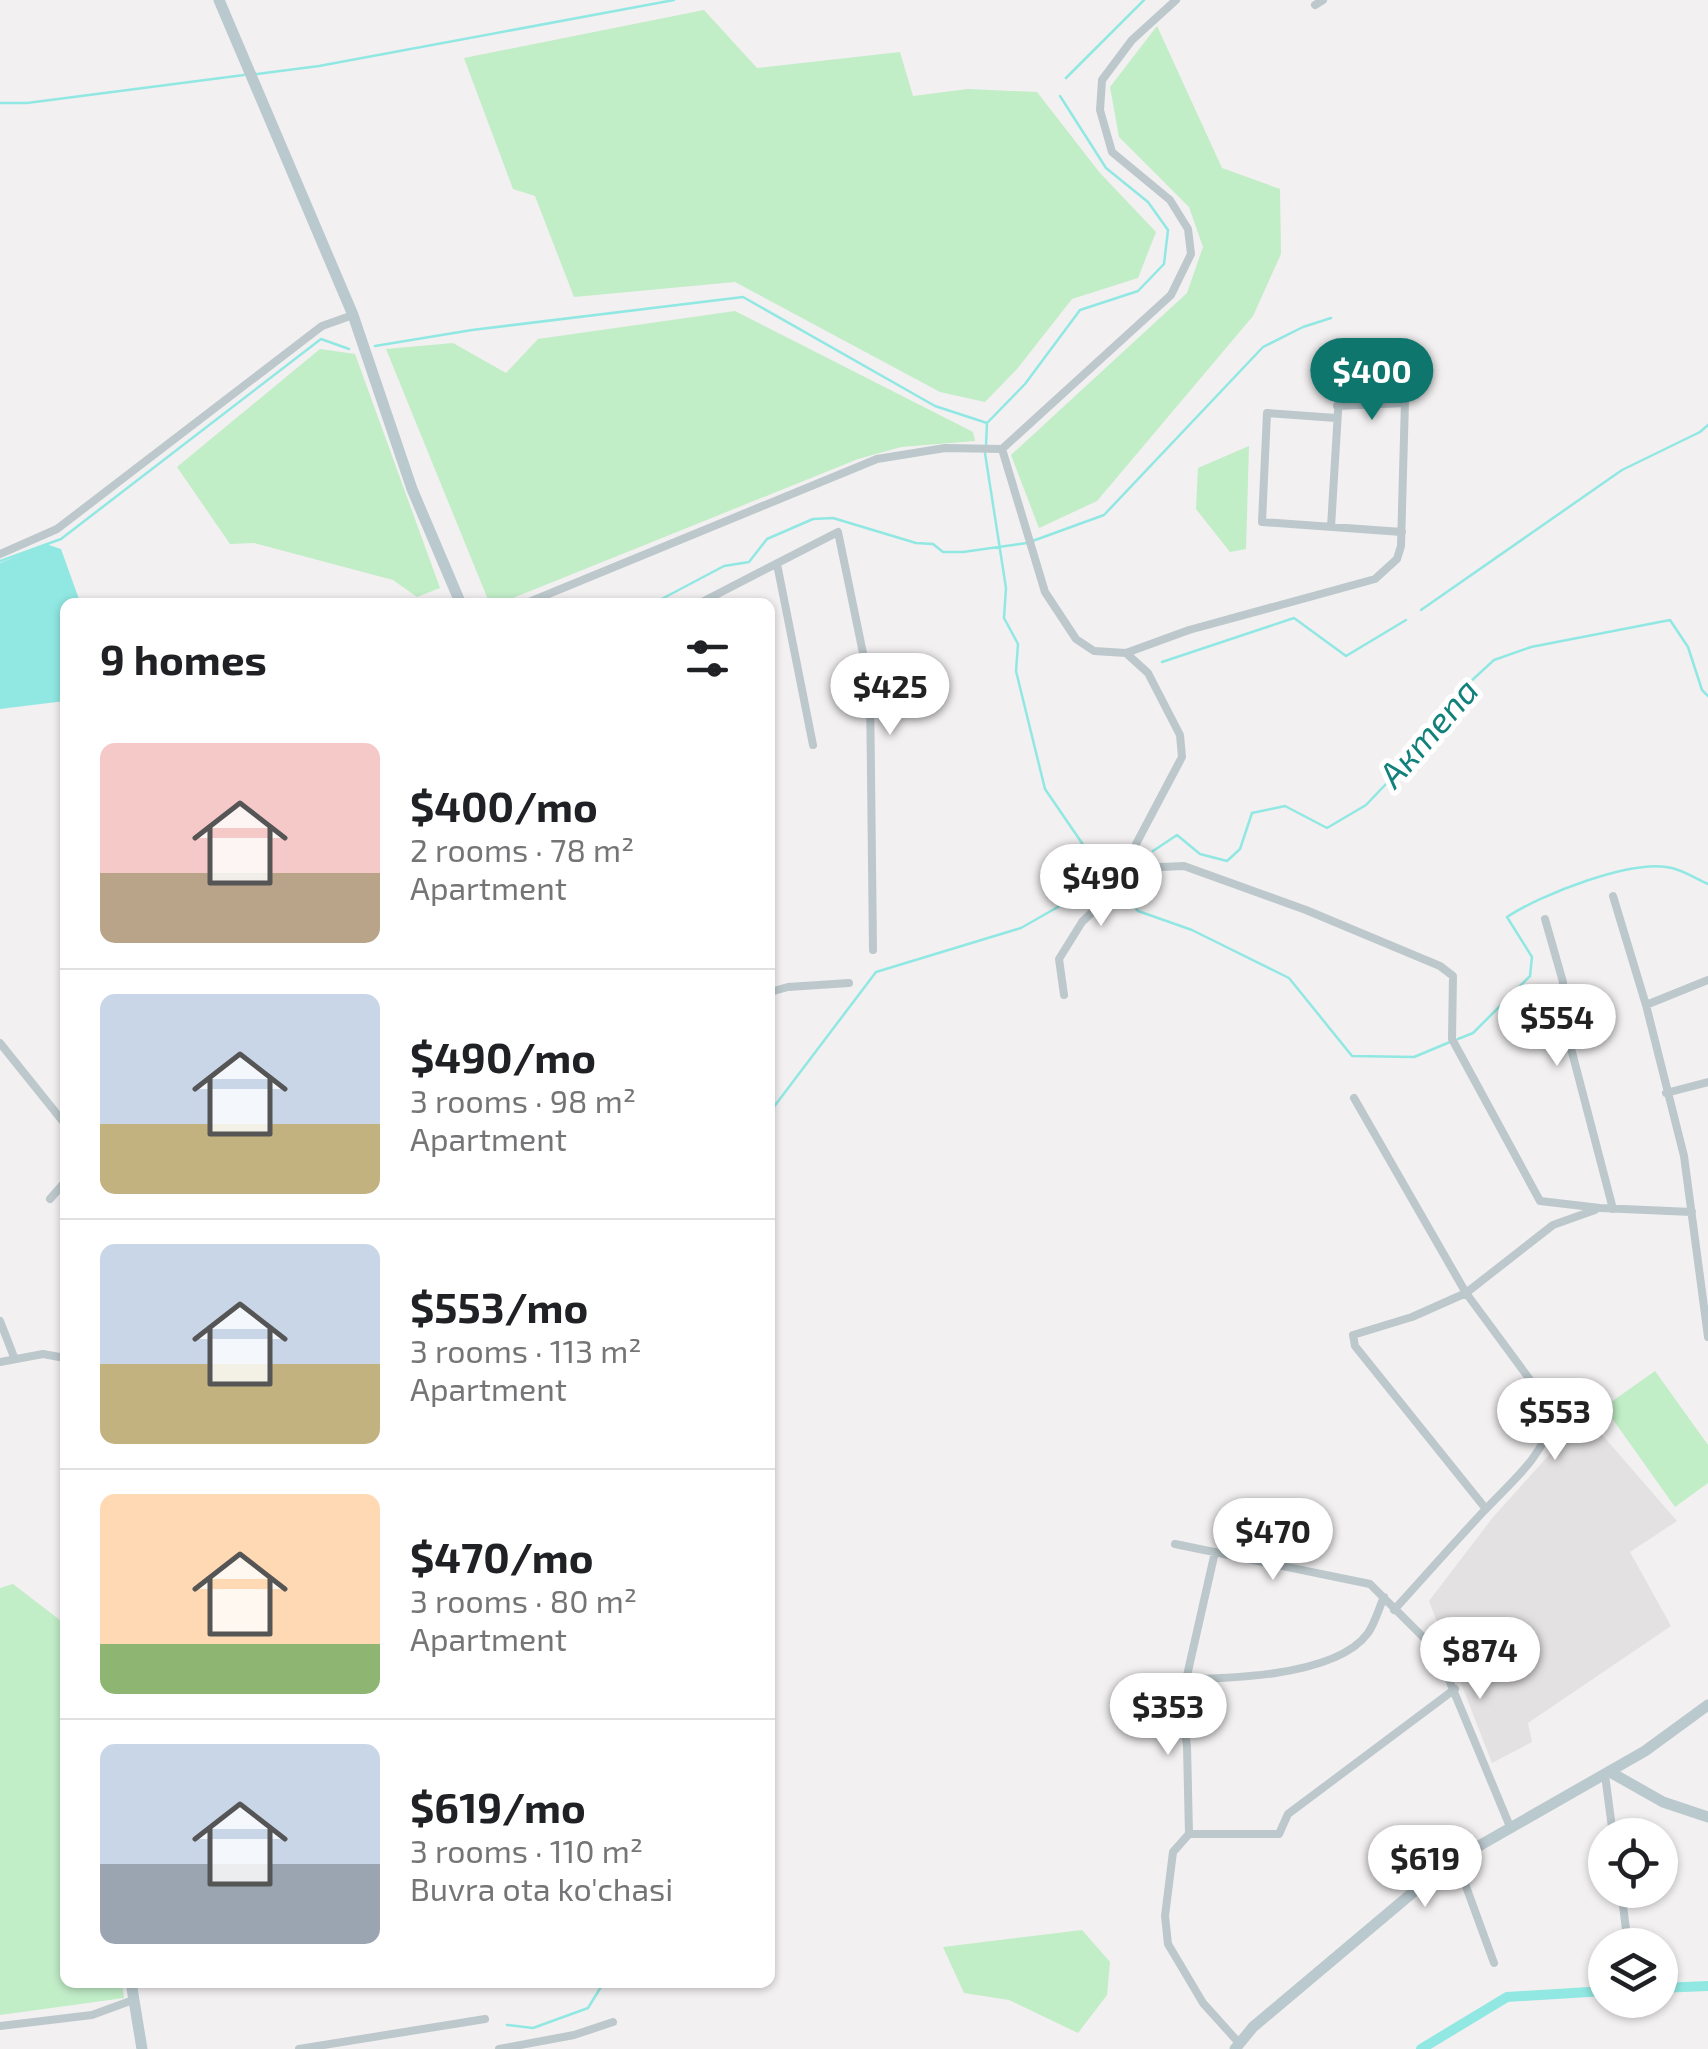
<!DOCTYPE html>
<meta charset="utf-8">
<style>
:root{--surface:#fff;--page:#f6f6f6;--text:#202124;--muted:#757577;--line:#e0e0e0;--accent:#0f766e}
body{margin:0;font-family:"Exo 2",sans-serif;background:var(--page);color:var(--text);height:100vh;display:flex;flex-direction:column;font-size:38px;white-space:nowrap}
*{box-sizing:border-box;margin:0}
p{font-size:32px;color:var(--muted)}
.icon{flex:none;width:55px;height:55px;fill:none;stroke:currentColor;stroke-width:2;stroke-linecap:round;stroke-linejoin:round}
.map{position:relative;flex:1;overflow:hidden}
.side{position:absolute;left:60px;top:598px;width:715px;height:1390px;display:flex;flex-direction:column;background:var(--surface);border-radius:15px;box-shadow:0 2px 8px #0004}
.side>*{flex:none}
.fabs{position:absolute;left:1588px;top:1818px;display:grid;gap:20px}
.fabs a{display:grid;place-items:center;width:90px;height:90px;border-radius:50%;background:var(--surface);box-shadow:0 2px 8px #0004;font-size:50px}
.price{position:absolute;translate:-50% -85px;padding:0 22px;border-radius:35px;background:#fff;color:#222;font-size:32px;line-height:65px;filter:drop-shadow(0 2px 5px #0008)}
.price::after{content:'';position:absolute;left:50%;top:60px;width:30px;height:22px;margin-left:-15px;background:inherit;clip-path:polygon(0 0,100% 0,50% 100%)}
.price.selected{background:var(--accent);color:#fff}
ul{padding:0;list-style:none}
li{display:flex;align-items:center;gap:30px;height:250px;padding:0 40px}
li+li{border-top:2px solid var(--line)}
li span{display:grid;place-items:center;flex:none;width:280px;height:200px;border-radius:15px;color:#555}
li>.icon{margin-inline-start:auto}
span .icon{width:120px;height:120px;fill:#fffc;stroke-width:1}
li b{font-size:42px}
h2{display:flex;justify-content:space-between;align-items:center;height:120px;padding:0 40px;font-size:42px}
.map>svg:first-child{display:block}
</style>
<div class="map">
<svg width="1708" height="2049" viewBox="0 0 1708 2049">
<rect width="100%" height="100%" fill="#f2f0f1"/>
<path fill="#e3e1e2" d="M1585 1415 1677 1521 1630 1552 1671 1626 1528 1723 1532 1742 1492 1763 1429 1601 1494 1516Z"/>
<path fill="#c1edc7" d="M704 10 757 68 900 52 913 96 968 89 1037 92 1100 173 1156 232 1138 278 1072 299 1017 369 985 402 940 392 735 282 574 297 535 196 513 189 464 58Z
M1157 26 1222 168 1280 189 1281 254 1253 316 1097 501 1039 528 1011 455 1187 293 1203 247 1189 207 1119 137 1110 87Z
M735 311 973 432 975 441 901 447 858 459 503 602H489L386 349 453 343 506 373 538 339Z
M320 349 355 354 440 588 417 597 393 580 254 543 230 544 177 467Z
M1249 446 1246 549 1230 552 1196 509 1198 468Z
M1655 1371 1708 1445V1483L1675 1507 1604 1407Z
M13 1584 65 1624V1982L122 1983 124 1998 0 2015V1588Z
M1082 1930 1110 1962 1107 1995 1078 2033 1009 2000 964 1993 943 1947Z"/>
<path fill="#91e8e3" d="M46 544 61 549 80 602H65V701L0 709V563Z"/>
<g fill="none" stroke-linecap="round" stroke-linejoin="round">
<path stroke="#91e8e3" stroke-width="2.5" d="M257 74 319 66 674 0
M1066 78 1144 0
M0 103H27L244 75
M375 346 472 330 743 297 935 406 987 423 1025 384 1080 310 1138 291 1164 264 1168 230 1148 202 1106 168 1060 96
M986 445 987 423
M985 453 1006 588 1004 618 1018 644 1016 671 1045 789 1099 868 1138 911 1192 930 1289 978 1352 1056 1414 1057 1450 1042
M0 561 61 539 321 339 349 349
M656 602 724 566 749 562 767 539 813 519 833 518 916 543 933 544 943 552H963L1027 543 1104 515 1263 347 1303 327 1331 318
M1421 610 1622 470 1700 432 1708 425
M1162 662 1294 618 1346 656 1406 620
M1153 851 1177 835 1200 854 1227 861 1240 849 1252 813 1285 806 1327 828 1366 805 1424 744 1469 683 1494 660 1531 647 1670 620 1688 647 1702 690 1708 696
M1458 1039 1473 1033 1530 976 1532 957 1507 917C1540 895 1633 858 1672 868 1684 871 1697 879 1708 884
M770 1112 876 972 1021 928 1107 879
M507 2025 533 2028 588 2008 604 1982"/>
<path stroke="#91e8e3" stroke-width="10" d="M1660 1988 1708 1986
M1421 2049 1507 1997 1605 1991"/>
<path stroke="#bcc8cc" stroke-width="8" d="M1315 5 1323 0
M1337 406 1405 403
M1336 418 1267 413 1262 522 1402 532
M1002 449 1045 592 1076 639 1094 651 1126 653 1189 630 1375 579 1397 559 1401 546 1406 364 1341 362 1331 527
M0 554 57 529 322 326 353 315
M777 564 813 745
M529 602 877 459 945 448 1002 449 1171 295 1191 254 1188 229 1170 200 1112 152 1100 110 1102 80 1132 40 1176 0
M702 602 838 532 870 687 873 950
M1126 653 1148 673 1180 735 1182 757 1136 844 1133 854 1138 868
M1613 896 1646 1005 1684 1156 1708 1337
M1545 919 1563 982 1561 1010 1613 1209
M770 992 788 987 849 983
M1064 995 1059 959 1082 922 1138 868 1184 866 1306 910 1440 966 1453 976 1452 1039 1540 1201 1600 1208 1692 1212
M1646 1005 1708 980
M0 1043 65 1124
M1666 1093 1708 1082
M1354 1098 1466 1293 1556 1415C1537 1463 1517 1476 1483 1512 1453 1544 1424 1577 1394 1610
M50 1199 65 1182
M0 1321 14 1357
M0 1362 43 1354 65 1358
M1486 1509 1355 1346 1353 1335 1412 1317 1466 1293 1553 1225 1595 1210
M1175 1544 1370 1584 1437 1651 1511 1829
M1133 1680C1191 1679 1331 1684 1368 1633 1375 1623 1379 1608 1384 1597
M1177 1680 1187 1746 1189 1834 1173 1852 1165 1916 1168 1944 1203 2003 1239 2043
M1186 1680 1215 1552
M1605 1775 1613 1835
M1189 1834H1279L1288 1814 1455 1689
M1456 1859 1494 1963
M1621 1890 1628 1945
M0 2026 92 2015 133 2000
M299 2049 485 2019
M499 2049 574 2035 613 2022"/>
<path stroke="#bac9ce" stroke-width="11" d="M219 0 353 315 412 489 460 602
M1610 1772 1663 1802 1708 1817
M131 1982 142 2049
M1235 2049 1253 2027 1430 1878 1456 1859 1645 1751 1708 1705"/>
</g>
<g text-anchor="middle" stroke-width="10" stroke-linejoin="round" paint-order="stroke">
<g font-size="35" font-style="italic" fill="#12807b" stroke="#fff">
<text transform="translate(1429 733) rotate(-49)" y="12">Актепа</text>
</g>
</g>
</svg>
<div class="fabs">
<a><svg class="icon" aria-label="locate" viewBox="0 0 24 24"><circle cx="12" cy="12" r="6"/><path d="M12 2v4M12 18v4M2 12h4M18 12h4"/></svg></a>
<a><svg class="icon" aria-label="layers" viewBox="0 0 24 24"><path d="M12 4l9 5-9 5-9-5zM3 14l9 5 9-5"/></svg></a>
</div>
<b class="price selected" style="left:1372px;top:423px">$400</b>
<b class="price" style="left:890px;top:738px">$425</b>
<b class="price" style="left:1101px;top:929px">$490</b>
<b class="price" style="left:1557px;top:1069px">$554</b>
<b class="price" style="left:1555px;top:1463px">$553</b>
<b class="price" style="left:1273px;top:1583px">$470</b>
<b class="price" style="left:1480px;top:1702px">$874</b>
<b class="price" style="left:1168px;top:1758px">$353</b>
<b class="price" style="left:1425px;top:1910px">$619</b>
<section class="side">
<h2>9 homes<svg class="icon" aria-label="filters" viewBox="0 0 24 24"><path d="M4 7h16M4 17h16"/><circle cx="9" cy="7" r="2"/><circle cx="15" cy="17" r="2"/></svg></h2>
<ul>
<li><span style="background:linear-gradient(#f6c9c9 65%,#b9a48a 0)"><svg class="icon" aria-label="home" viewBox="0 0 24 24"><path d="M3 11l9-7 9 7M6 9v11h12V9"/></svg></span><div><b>$400/mo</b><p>2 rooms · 78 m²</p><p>Apartment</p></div></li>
<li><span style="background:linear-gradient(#c9d6e8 65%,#c2b280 0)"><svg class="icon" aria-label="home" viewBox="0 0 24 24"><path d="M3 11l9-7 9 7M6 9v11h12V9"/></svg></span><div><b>$490/mo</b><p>3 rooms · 98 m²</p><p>Apartment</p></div></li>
<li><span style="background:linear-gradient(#c9d6e8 60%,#c2b280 0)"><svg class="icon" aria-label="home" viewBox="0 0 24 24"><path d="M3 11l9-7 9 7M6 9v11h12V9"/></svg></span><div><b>$553/mo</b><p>3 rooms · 113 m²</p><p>Apartment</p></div></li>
<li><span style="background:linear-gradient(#ffd9b3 75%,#8fb573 0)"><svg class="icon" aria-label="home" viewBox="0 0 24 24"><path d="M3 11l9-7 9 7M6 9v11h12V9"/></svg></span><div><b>$470/mo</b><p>3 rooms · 80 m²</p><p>Apartment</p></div></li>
<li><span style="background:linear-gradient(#c9d6e8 60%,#9aa5b1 0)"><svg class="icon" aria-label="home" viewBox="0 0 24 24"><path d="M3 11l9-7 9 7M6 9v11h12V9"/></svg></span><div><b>$619/mo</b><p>3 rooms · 110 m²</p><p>Buvra ota ko'chasi</p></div></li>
</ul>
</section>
</div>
